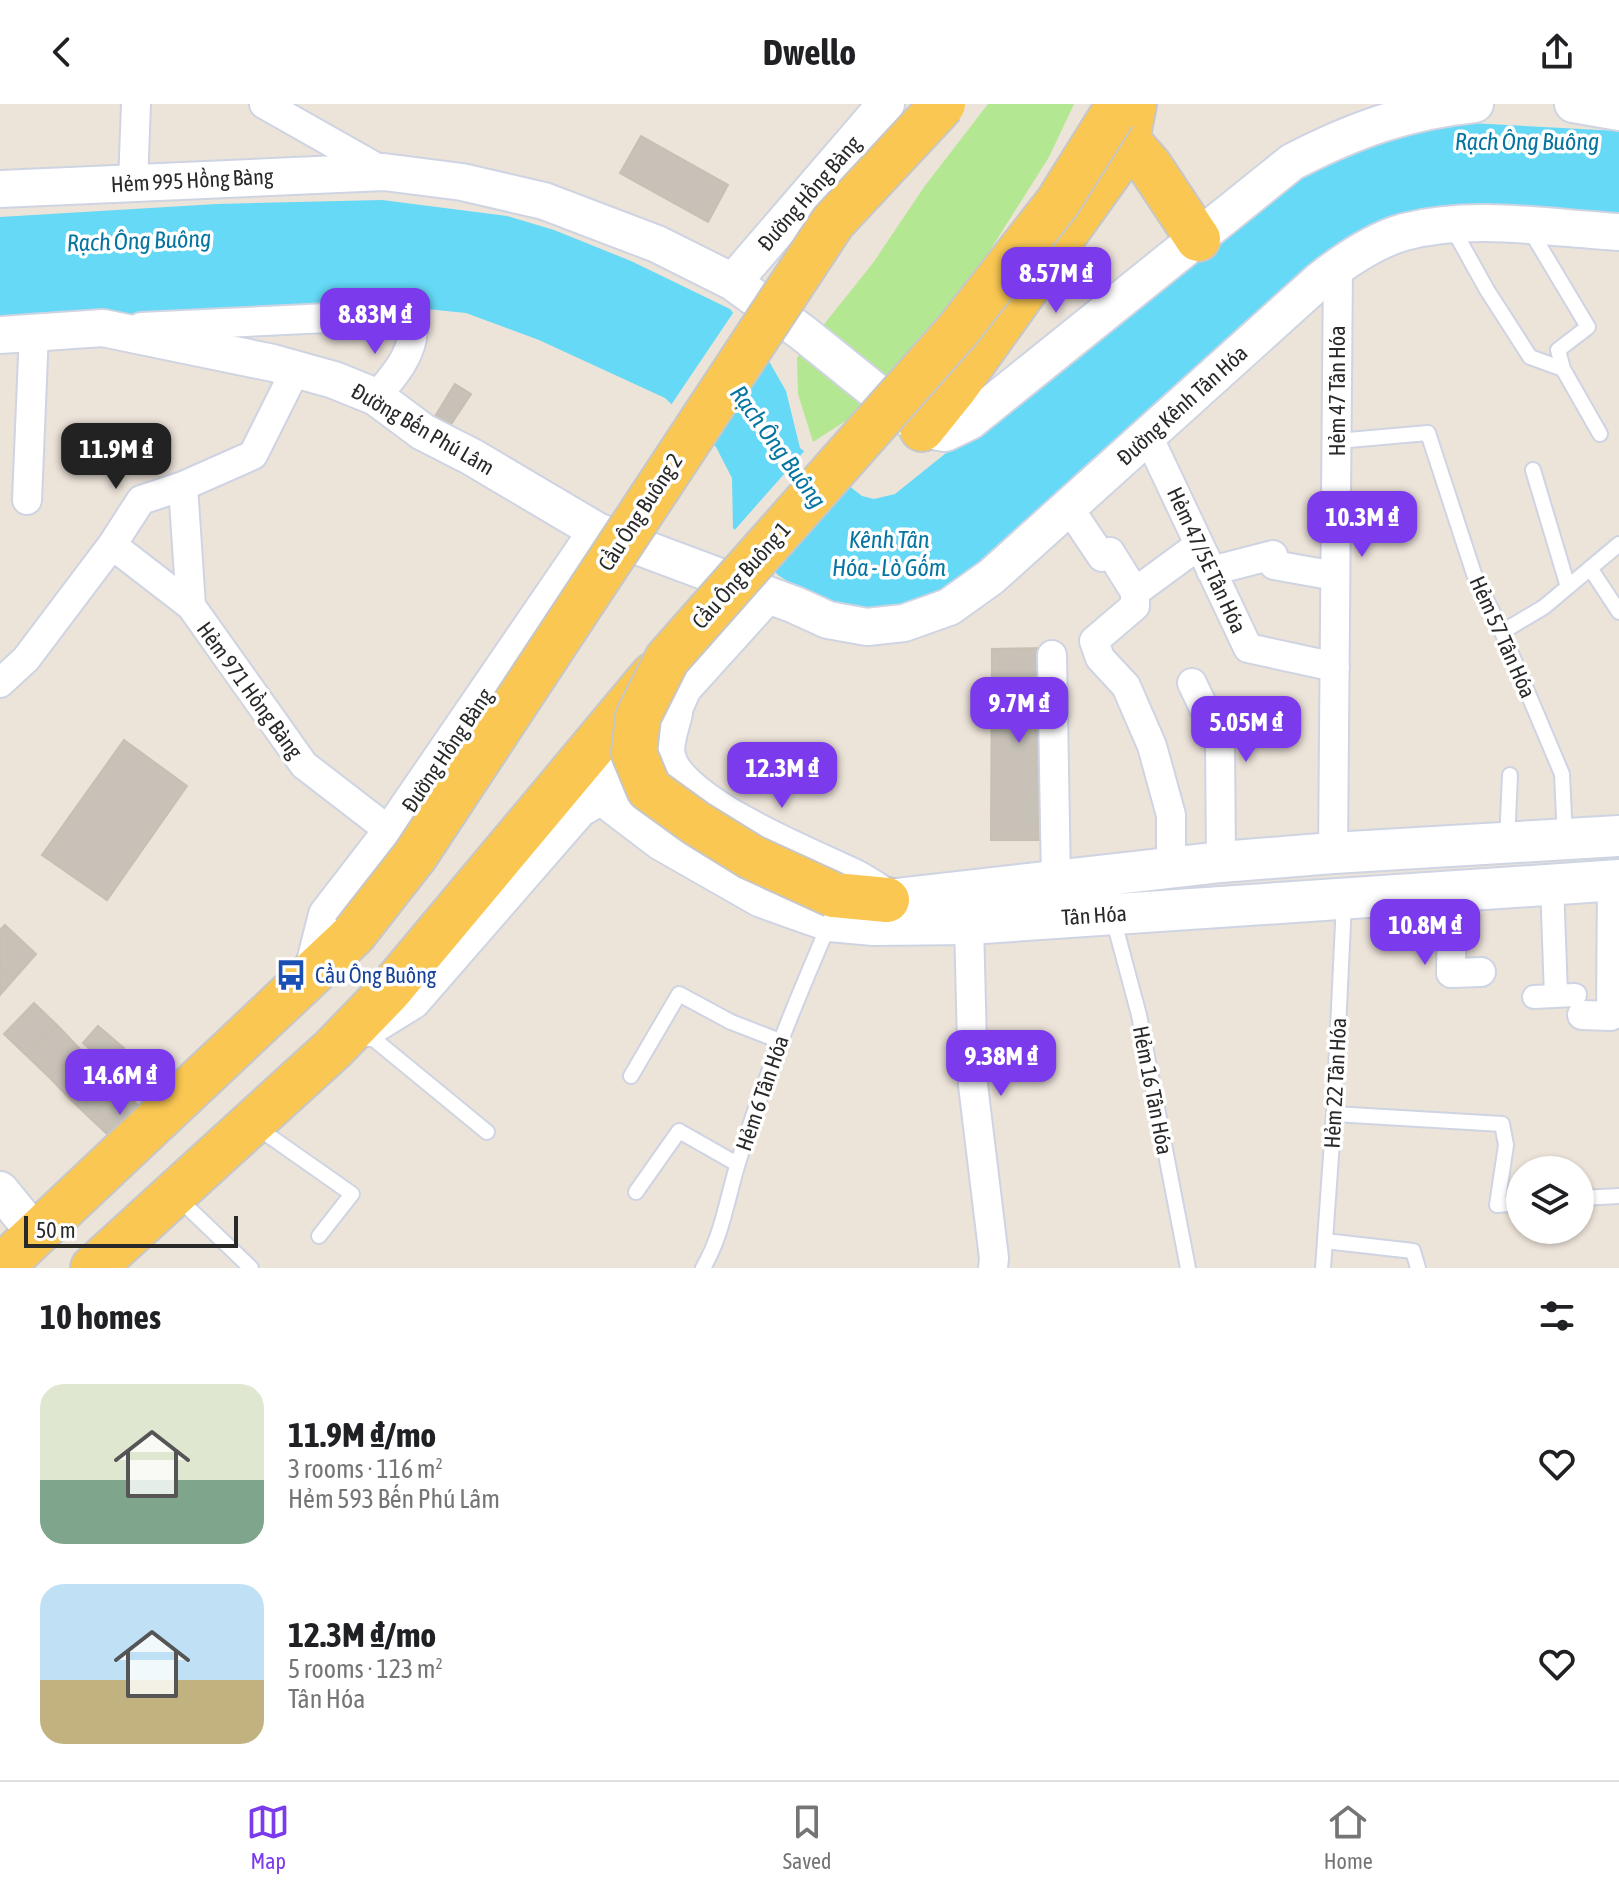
<!DOCTYPE html>
<meta charset="utf-8">
<style>
:root{--surface:#fff;--page:#f2f2f2;--text:#202124;--muted:#757577;--line:#e0e0e0;--accent:#7c3aed}
body{margin:0;font-family:"Asap Condensed",sans-serif;background:var(--page);color:var(--text);height:100vh;display:flex;flex-direction:column;font-size:30px;white-space:nowrap}
*{box-sizing:border-box;margin:0}
p{font-size:26px;color:var(--muted)}
.icon{flex:none;width:44px;height:44px;fill:none;stroke:currentColor;stroke-width:2;stroke-linecap:round;stroke-linejoin:round}
.map{position:relative;height:1164px;overflow:hidden}
.sheet{display:flex;flex-direction:column;background:var(--surface);flex:1}
.sheet>*{flex:none}
.controls{position:absolute;left:1506px;top:1052px;display:grid;gap:16px}
.controls a{display:grid;place-items:center;width:88px;height:88px;border-radius:50%;background:var(--surface);box-shadow:0 2px 6px #0004;font-size:40px}
.scale{position:absolute;left:24px;bottom:20px;width:214px;box-sizing:border-box;padding-left:8px;border:4px solid #292929;border-top:0;font-size:22px;line-height:28px;white-space:nowrap;color:#292929;-webkit-text-stroke:6px #fff;paint-order:stroke}
.price{position:absolute;translate:-50% -68px;padding:0 18px;border-radius:16px;background:var(--accent);color:#fff;font-size:26px;line-height:52px;filter:drop-shadow(0 2px 4px #0008)}
.price::after{content:'';position:absolute;left:50%;top:48px;width:24px;height:18px;margin-left:-12px;background:inherit;clip-path:polygon(0 0,100% 0,50% 100%)}
.price.on{background:#222;color:#fff}
ul{padding:0;list-style:none}
li{display:flex;align-items:center;gap:24px;height:200px;padding:0 40px}
li span{display:grid;place-items:center;flex:none;width:224px;height:160px;border-radius:24px;color:#555}
li>.icon{margin-inline-start:auto}
span .icon{width:96px;height:96px;fill:#fffc;stroke-width:1}
li b{font-size:34px}
h2{display:flex;justify-content:space-between;align-items:center;height:96px;padding:0 40px;font-size:34px}
header{display:flex;justify-content:space-between;align-items:center;height:104px;padding:0 40px;background:var(--surface);font-size:36px;font-weight:700}
.menu{display:flex;justify-content:space-around;align-items:center;height:112px;border-top:2px solid var(--line);background:var(--surface);font-size:22px;color:var(--muted)}
.menu a{display:grid;justify-items:center;gap:4px}
.menu .on{color:var(--accent)}
.map>svg:first-child{display:block}
</style>
<header><svg class="icon" aria-label="back" viewBox="0 0 24 24"><path d="M15 5l-7 7 7 7"/></svg>Dwello<svg class="icon" aria-label="share" viewBox="0 0 24 24"><path d="M12 15V3M7 8l5-5 5 5M5 13v7h14v-7"/></svg></header>
<div class="map">
<svg width="1619" height="1164" viewBox="0 0 1619 1164">
<rect width="100%" height="100%" fill="#ece3d9"/>
<path fill="#b4e792" d="M988 0H1074L1049 53 961 192 847 316 813 338 798 290 797 254 873 159 924 83Z"/>
<path fill="#65d9f6" d="M1451 18 1619 27V111L1397 114 1004 440 935 494 873 508 816 496 778 471 733 424 732 374 716 343 665 294 539 236 466 209 397 202 0 217V113L217 100 382 96 507 112 554 126 631 157 730 205 762 245 786 287 800 344 862 392 874 395 895 390 1279 82 1341 45Z"/>
<path fill="#ece3d9" d="M735 206 771 253 711 344 669 304Z
M807 344 851 379 771 469 732 429Z"/>
<path fill="#c7c1b8" stroke="#c8bfb3" stroke-width="2" d="M641 32 728 81 708 118 620 69Z
M455 280 471 290 446 328 431 319Z
M1047 544V736H991L992 545Z
M124 636 187 682 107 796 42 751Z
M5 821 36 850 14 875 0 862V826Z
M0 862 14 875 0 891Z
M34 899 57 921 27 952 4 930Z
M57 921 79 944 50 974 27 952Z
M98 922 124 944 109 962 83 939Z
M79 944 100 964 70 995 50 974Z
M100 964 120 984 91 1015 70 995Z
M120 984 148 1011 119 1041 91 1015Z"/>
<g fill="none" stroke-linecap="round" stroke-linejoin="round">
<defs>
<path id="service" d="M1452 123 1487 186 1530 253 1563 265 1600 330
M1530 126 1588 223 1558 246 1563 265
M1337 337 1428 329 1474 470 1502 528 1562 670 1565 735
M1533 366 1568 483
M1590 464 1619 508
M1502 528 1544 503 1619 440
M1507 737 1510 671
M1113 814 1139 911 1188 1164
M364 927 487 1028
M631 972 679 890 731 918 780 937
M1334 1010 1502 1020 1506 1041 1497 1101 1520 1099
M255 1022 352 1090 319 1132
M636 1088 679 1027 737 1060
M176 1092 251 1164
M1580 1094 1619 1092
M1325 1137 1413 1147 1418 1164
M703 1164C722 1132 727 1095 738 1059 763 977 796 897 830 818
M1323 1164 1334 1010 1344 798"/>
<path id="pedestrian" d="M1552 780 1556 892
M1534 893 1575 891"/>
<path id="minor" d="M264 0 384 68
M133 79 136 0
M141 223 390 211 413 226C412 252 393 273 376 293
M1148 332 1248 544 1335 563
M183 382 191 502
M27 396 34 228
M1069 404 1102 453 1110 448 1135 488V502L1094 537 1100 554 1126 582 1152 642 1171 711V765
M112 441 191 502 304 661 391 728
M1211 467 1273 451 1274 461 1335 472
M1135 488 1199 441
M1052 551 1056 778
M0 579 26 555 112 441 141 396 183 382 253 351 296 265
M1192 579 1220 638 1221 758
M1333 749 1338 161
M1452 787 1451 869 1481 868
M969 820 973 981 994 1154 993 1164
M1582 911 1611 912 1612 776"/>
<path id="tertiary" d="M1573 0 1619 8
M0 85 384 68 462 78 544 97 657 140 733 178 803 229 922 325 945 329 970 317 1292 58C1354 26 1407 7 1475 0
M733 178 886 0
M0 231 103 224 273 259 334 276 376 293 423 328 472 353 597 427 795 501 828 516 867 523 904 519 949 503 991 473 1319 177C1344 157 1373 137 1404 128 1473 110 1549 124 1619 128
M312 870 327 811 391 728 597 427
M368 924 412 897 579 705 603 691 672 609 683 584 767 491
M0 1086 36 1130"/>
<path id="secondary" d="M672 609C669 621 662 640 665 652 674 701 807 753 850 774 863 780 875 789 887 796L1221 758 1333 749 1619 732
M603 691 662 736 762 793 801 807 830 817 874 821 969 820 1619 776"/>
<path id="primary" d="M1134 0 1127 36 1149 61 1198 135
M922 325 955 284 1115 60 1127 36
M834 791 887 796
M0 1164 354 830
M93 1164 333 945 389 887 653 571"/>
</defs>
<use href="#service" stroke="#cfd4e3" stroke-width="18"/>
<use href="#pedestrian" stroke="#cfd4e3" stroke-width="26"/>
<use href="#minor" stroke="#cfd4e3" stroke-width="32"/>
<use href="#tertiary" stroke="#cfd4e3" stroke-width="40"/>
<use href="#secondary" stroke="#cfd4e3" stroke-width="44"/>
<use href="#primary" stroke="#c7c7c7" stroke-width="48"/>
<use href="#service" stroke="#fff" stroke-width="14"/>
<use href="#pedestrian" stroke="#fff" stroke-width="22"/>
<use href="#minor" stroke="#fff" stroke-width="28"/>
<use href="#tertiary" stroke="#fff" stroke-width="36"/>
<use href="#secondary" stroke="#fff" stroke-width="40"/>
<use href="#primary" stroke="#f9c752" stroke-width="44"/>
<defs>
<path id="primary-bridge" d="M834 791 751 753 696 719 649 685 634 649 638 613 667 555 958 226 1058 98 1113 10
M354 830 415 752 833 118 943 0"/>
</defs>
<use href="#primary-bridge" stroke="#c7c7c7" stroke-width="48" stroke-linecap="butt"/>
<use href="#primary-bridge" stroke="#f9c752" stroke-width="44"/>
</g>
<defs>
<symbol id="bus-bare" viewBox="-9 -9 18 18"><path d="M-5-6H5V4H4V6H2V4H-2V6H-4V4H-5ZM-3.5-4V0h7V-4ZM-3.5 1.2v1.5H-2V1.2ZM2 1.2v1.5H3.5V1.2Z" fill="#1a4fb4" stroke="#fff" stroke-width="2.5" paint-order="stroke"/></symbol>
</defs>
<g fill-rule="evenodd">
<use href="#bus-bare" x="269" y="849" width="44" height="44"/>
</g>
<g text-anchor="middle" stroke-width="7" stroke-linejoin="round" paint-order="stroke">
<g font-size="22" fill="#292929" stroke="#fff">
<text transform="translate(192 76) rotate(-3)" y="8">Hẻm 995 Hồng Bàng</text>
<text transform="translate(809 89) rotate(-49)" y="8">Đường Hồng Bàng</text>
<text transform="translate(1337 287) rotate(-90)" y="8">Hẻm 47 Tân Hóa</text>
<text transform="translate(1182 301) rotate(-42)" y="8">Đường Kênh Tân Hóa</text>
<text transform="translate(423 325) rotate(30)" y="8">Đường Bến Phú Lâm</text>
<text transform="translate(640 408) rotate(-57)" y="8">Cầu Ông Buông 2</text>
<text transform="translate(1207 456) rotate(65)" y="8">Hẻm 47/5E Tân Hóa</text>
<text transform="translate(741 471) rotate(-48)" y="8">Cầu Ông Buông 1</text>
<text transform="translate(1503 533) rotate(66)" y="8">Hẻm 57 Tân Hóa</text>
<text transform="translate(250 586) rotate(54)" y="8">Hẻm 971 Hồng Bàng</text>
<text transform="translate(447 646) rotate(-56)" y="8">Đường Hồng Bàng</text>
<text transform="translate(1094 811) rotate(-4)" y="8">Tân Hóa</text>
<text transform="translate(1335 979) rotate(-87)" y="8">Hẻm 22 Tân Hóa</text>
<text transform="translate(1153 986) rotate(79)" y="8">Hẻm 16 Tân Hóa</text>
<text transform="translate(762 989) rotate(-71)" y="8">Hẻm 6 Tân Hóa</text>
</g>
<g font-size="22" fill="#164399" stroke="#fff" text-anchor="start">
<text x="315" y="879">Cầu Ông Buông</text>
</g>
<g font-size="24" font-style="italic" fill="#0575a1" stroke="#fff">
<text x="1527" y="46">Rạch Ông Buông</text>
<text transform="translate(139 137) rotate(-2)" y="8">Rạch Ông Buông</text>
<text transform="translate(778 343) rotate(54)" y="8">Rạch Ông Buông</text>
<text x="889" y="444">Kênh Tân<tspan x="889" dy="28">Hóa - Lò Gốm</tspan></text>
</g>
</g>
</svg>
<div class="controls">
<a><svg class="icon" aria-label="layers" viewBox="0 0 24 24"><path d="M12 4l9 5-9 5-9-5zM3 14l9 5 9-5"/></svg></a>
</div>
<div class="scale">50 m</div>
<b class="price" style="left:1056px;top:211px">8.57M ₫</b>
<b class="price" style="left:375px;top:252px">8.83M ₫</b>
<b class="price on" style="left:116px;top:387px">11.9M ₫</b>
<b class="price" style="left:1362px;top:455px">10.3M ₫</b>
<b class="price" style="left:1019px;top:641px">9.7M ₫</b>
<b class="price" style="left:1246px;top:660px">5.05M ₫</b>
<b class="price" style="left:782px;top:706px">12.3M ₫</b>
<b class="price" style="left:1425px;top:863px">10.8M ₫</b>
<b class="price" style="left:1001px;top:994px">9.38M ₫</b>
<b class="price" style="left:120px;top:1013px">14.6M ₫</b>
</div>
<section class="sheet">
<h2>10 homes<svg class="icon" aria-label="filters" viewBox="0 0 24 24"><path d="M4 7h16M4 17h16"/><circle cx="9" cy="7" r="2"/><circle cx="15" cy="17" r="2"/></svg></h2>
<ul>
<li><span style="background:linear-gradient(#dfe7d0 60%,#7fa58c 0)"><svg class="icon" aria-label="home" viewBox="0 0 24 24"><path d="M3 11l9-7 9 7M6 9v11h12V9"/></svg></span><div><b>11.9M ₫/mo</b><p>3 rooms · 116 m²</p><p>Hẻm 593 Bến Phú Lâm</p></div><svg class="icon" aria-label="heart" viewBox="0 0 24 24"><path d="M12 20l-8-8c-3-5 5-10 8-4 3-6 11-1 8 4z"/></svg></li>
<li><span style="background:linear-gradient(#bfe0f5 60%,#c2b280 0)"><svg class="icon" aria-label="home" viewBox="0 0 24 24"><path d="M3 11l9-7 9 7M6 9v11h12V9"/></svg></span><div><b>12.3M ₫/mo</b><p>5 rooms · 123 m²</p><p>Tân Hóa</p></div><svg class="icon" aria-label="heart" viewBox="0 0 24 24"><path d="M12 20l-8-8c-3-5 5-10 8-4 3-6 11-1 8 4z"/></svg></li>
</ul>
</section>
<nav class="menu">
<a class="on"><svg class="icon" aria-label="map" viewBox="0 0 24 24"><path d="M3 6l6-2 6 2 6-2v14l-6 2-6-2-6 2zM9 4v14M15 6v14"/></svg>Map</a>
<a><svg class="icon" aria-label="saved" viewBox="0 0 24 24"><path d="M7 4h10v16l-5-4-5 4z"/></svg>Saved</a>
<a><svg class="icon" aria-label="home" viewBox="0 0 24 24"><path d="M3 11l9-7 9 7M6 9v11h12V9"/></svg>Home</a>
</nav>
